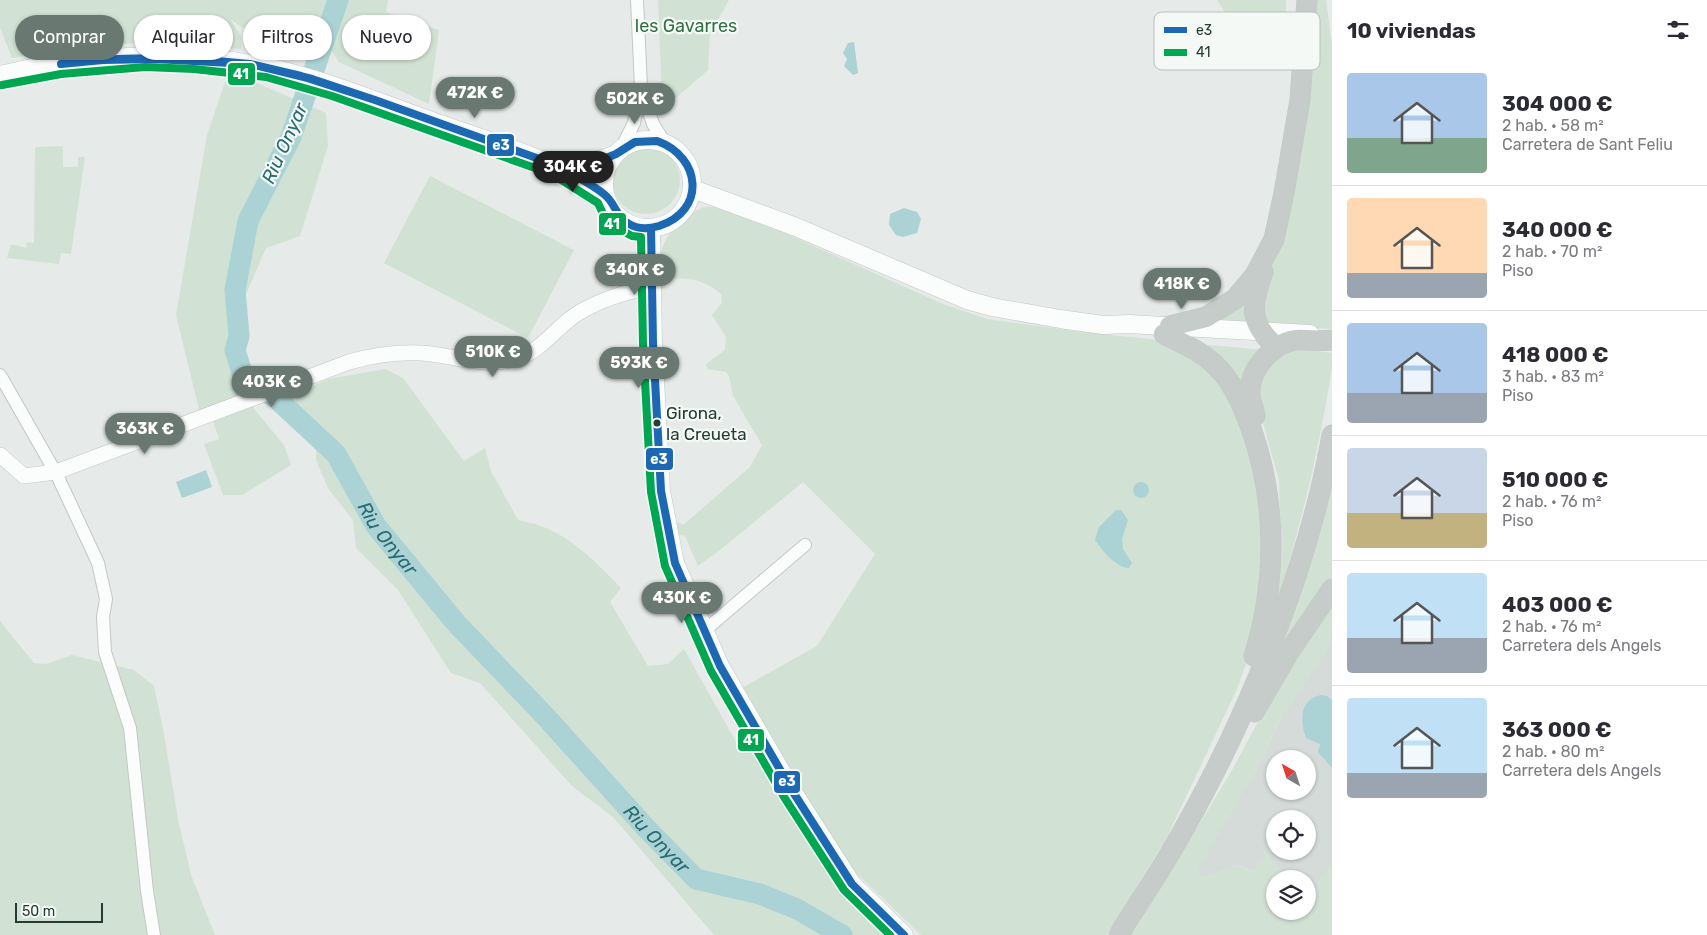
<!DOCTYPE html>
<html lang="es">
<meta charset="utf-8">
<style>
:root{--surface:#fff;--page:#f7f7f7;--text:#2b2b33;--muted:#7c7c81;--line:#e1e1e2;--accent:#697972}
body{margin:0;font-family:Rubik,sans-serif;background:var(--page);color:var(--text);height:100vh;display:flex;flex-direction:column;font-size:19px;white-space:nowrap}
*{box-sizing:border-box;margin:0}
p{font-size:16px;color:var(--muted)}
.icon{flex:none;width:28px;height:28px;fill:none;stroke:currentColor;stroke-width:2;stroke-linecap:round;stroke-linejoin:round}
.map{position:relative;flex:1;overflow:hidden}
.details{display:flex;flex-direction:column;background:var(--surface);width:375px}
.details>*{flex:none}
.hud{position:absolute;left:15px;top:15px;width:475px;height:45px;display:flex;gap:10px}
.needle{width:32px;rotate:321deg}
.fabs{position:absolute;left:1266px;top:750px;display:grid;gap:10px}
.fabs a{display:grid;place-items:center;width:50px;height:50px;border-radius:50%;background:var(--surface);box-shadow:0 1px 4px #0004;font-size:25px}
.scale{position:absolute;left:15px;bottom:12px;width:88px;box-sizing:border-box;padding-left:5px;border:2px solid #253c33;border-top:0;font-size:14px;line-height:18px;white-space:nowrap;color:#253c33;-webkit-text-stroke:4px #f4f9f6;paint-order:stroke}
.price{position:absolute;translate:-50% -42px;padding:0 11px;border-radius:18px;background:var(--accent);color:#fff;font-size:16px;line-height:32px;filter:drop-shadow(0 1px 2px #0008)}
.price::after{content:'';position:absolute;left:50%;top:30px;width:15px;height:11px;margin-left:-8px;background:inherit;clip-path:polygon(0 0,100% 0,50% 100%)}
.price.on{background:#222;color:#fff}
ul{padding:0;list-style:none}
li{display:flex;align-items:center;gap:15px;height:125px;padding:0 15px}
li+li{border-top:1px solid var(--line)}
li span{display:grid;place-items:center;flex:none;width:140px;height:100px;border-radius:5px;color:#555}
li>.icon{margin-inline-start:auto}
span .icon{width:60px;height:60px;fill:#fffc;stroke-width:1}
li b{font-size:21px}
h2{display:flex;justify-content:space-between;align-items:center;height:60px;padding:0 15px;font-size:21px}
.pill{padding:0 18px;border-radius:22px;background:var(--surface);box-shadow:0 1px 4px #0004;font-size:18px;line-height:45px}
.pill.on{background:var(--accent);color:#fff}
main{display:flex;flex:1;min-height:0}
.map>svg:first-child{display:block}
</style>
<main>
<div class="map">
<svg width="1332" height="935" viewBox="0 0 1332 935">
<rect width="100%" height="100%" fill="#e6eae8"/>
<path fill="#d4dbd8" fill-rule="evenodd" d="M1332 641V866L1320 880 1314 896 1308 895V879H1288L1266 854 1254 872 1238 865 1202 878 1197 871 1201 861 1256 770 1283 714ZM1275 759H1308V791H1275ZM1275 819H1308V851H1275Z"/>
<path fill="#d1e2d4" d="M0 0H388L386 12 439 30 429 104 339 62 307 16 261 40 231 20 241 36V49L148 42 77 48 12 58 0 28Z
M658 0H729L710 34 708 70 676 98 662 100Z
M1217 0H1286L1285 57 1270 63 1248 35 1234 34 1225 12Z
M1314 0H1326L1332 45V329L1265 326 1258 300 1284 235Z
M250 80 326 113 328 146 300 236 266 248 228 336 234 372 255 410 284 445 291 465 242 495H223L204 444 219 439 211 415 201 418 176 315 207 135 225 82Z
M63 146V167H78V157H85L71 254 61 253 59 264 7 258 11 244 26 248 27 242 34 243 35 147Z
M612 180a34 34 0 1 1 68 0a34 34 0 1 1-68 0Z
M430 176 574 250 528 338 384 263Z
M704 207H720L740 213 943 304 987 319 1082 332 1150 339 1168 343 1203 362 1240 415 1262 489 1267 535 1253 644 1237 689 1167 837 1107 935H921L854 871 819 818 742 688 817 646 875 554 803 482 720 550 698 566 685 536 676 534 675 527 678 522 683 525 750 467 762 445 733 396 729 376 726 372 708 369 706 364 725 350 726 337 712 315 722 303 721 294C706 281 691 277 672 279L665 273 659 260C665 233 678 218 704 207Z
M1245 298 1248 323H1213Z
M1199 344 1263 350 1242 391Z
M1301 349 1332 353V368C1319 449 1301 527 1276 605L1281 544 1279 480 1259 409V379L1282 354Z
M385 369 403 378 464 461 485 448 491 471 518 520C525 522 533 523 541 526 572 537 599 565 621 588L610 602 648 666 668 664 684 649 740 749 744 734 839 890 883 935H714L613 817 572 786 480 683 451 673 398 590 356 548 353 520 328 488 316 460V424L287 398 328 379Z
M1332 474V577L1277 659C1301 599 1317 537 1332 474Z
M1332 604V641L1283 714 1256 770 1197 871 1202 878 1238 865 1253 872 1266 853 1288 879H1275V911H1308V895L1314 896 1320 880 1332 866V935H1132L1231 772 1273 694Z
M0 621 34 663 46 664 72 655 134 670 154 686 164 734 178 819 191 875 215 935H0Z"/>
<path fill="#abd2d4" d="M854 42 858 73 853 75 844 66 847 59 843 53 848 43Z
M904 208 917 212 921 219 917 233 903 237 896 235 889 225 890 214Z
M206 470 212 487 182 498 176 482Z
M1133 490a8 8 0 1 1 16 0a8 8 0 1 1-16 0Z
M1116 510H1121L1128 520 1122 539 1123 549 1132 563 1129 568C1115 567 1103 551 1095 540L1099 527Z
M1321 695 1327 696 1332 700V768L1318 752 1320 744 1306 738C1300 720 1299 700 1321 695Z"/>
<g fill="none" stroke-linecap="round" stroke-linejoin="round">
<path stroke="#abd2d4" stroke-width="21" id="s1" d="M338 0 291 137 248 221 235 290 239 336 235 350 243 376 277 399 336 454 376 526 456 623 546 717 646 828 696 879 760 894 797 909 842 935"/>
<defs>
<path id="minor" d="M643 93 653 124 665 143
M621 149 634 123 641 87 637 0
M0 375 57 475 98 563 106 599 103 617 105 652 130 728 147 891 154 935
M704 631 805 545"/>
<path id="tertiary" d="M0 455 24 476 56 472 349 362C374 355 395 352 421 353 455 355 480 368 515 359 542 352 557 325 580 312 602 299 626 292 651 287"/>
<path id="secondary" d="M0 75C83 55 183 49 267 67 327 80 383 104 440 124 499 144 555 160 606 196
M604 184a44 44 0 1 1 88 0a44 44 0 1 1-88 0Z
M559 165C580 168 596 162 616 154
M693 189 796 227 967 300 992 307 1060 319 1103 325 1129 324 1310 334
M651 228 653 343 661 491 675 563 720 666 793 792 852 884 904 935"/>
<path id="trunk" d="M1263 272C1253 300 1247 319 1271 342
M1170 326 1206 317 1235 299 1255 275 1274 239 1284 193 1300 100 1307 0
M1164 334C1181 343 1199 350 1213 363 1232 380 1242 404 1251 428 1277 501 1277 582 1254 656
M1255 416C1254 408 1250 401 1250 393 1249 369 1273 343 1296 340 1308 339 1320 342 1332 340
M1254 712 1289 652 1332 589
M1119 935C1135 908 1153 882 1169 855 1242 732 1307 576 1332 435"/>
</defs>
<use href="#minor" stroke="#c3c7c5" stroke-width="14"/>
<use href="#tertiary" stroke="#c3c7c5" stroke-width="16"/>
<use href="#secondary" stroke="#c2c7c5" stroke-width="19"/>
<use href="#trunk" stroke="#c2c9c6" stroke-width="21"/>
<use href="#minor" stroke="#fbfcfc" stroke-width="12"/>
<use href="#tertiary" stroke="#fbfcfc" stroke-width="15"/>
<use href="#secondary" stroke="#fbfcfc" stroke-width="18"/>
<use href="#trunk" stroke="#c6ccca" stroke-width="20"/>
<defs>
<path id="bus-1" d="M103 60C152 56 200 59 250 64
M103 60 155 59 250 64
M61 64 103 60
M61 64 103 60
M250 64 312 79 375 100
M250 64 301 76 375 100
M375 100 556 165
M375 100 556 165
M657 141C702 157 706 211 659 226 652 228 643 229 636 227 616 221 617 205 605 195 591 183 572 175 556 165L573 167 589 165 616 154 635 142Z
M651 228 653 343 661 491 675 563 720 666 793 792 852 884 904 935"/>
<path id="bus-2" d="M2 85 61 74 145 67 194 69 266 77 332 96 552 174 598 203 604 216 617 228 632 236 641 237 643 344 651 492 665 566 711 671 784 797 844 890 890 935"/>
</defs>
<use href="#bus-1" stroke="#f4f9f6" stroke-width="11"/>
<use href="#bus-2" stroke="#f4f9f6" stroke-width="11"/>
<use href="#bus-1" stroke="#1d68b3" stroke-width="8"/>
<use href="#bus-2" stroke="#00a651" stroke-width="8"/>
</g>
<circle fill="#253c33" stroke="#f4f9f6" stroke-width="2" cx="657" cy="423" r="4.5"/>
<g text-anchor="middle" stroke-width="4.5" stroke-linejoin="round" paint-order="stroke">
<g font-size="17" fill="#253c33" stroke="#f4f9f6" text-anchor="start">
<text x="666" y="419">Girona,<tspan x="666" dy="21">la Creueta</tspan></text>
</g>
<g font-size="18" fill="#346e45" stroke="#f4f9f6">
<text x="686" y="32">les Gavarres</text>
</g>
<g font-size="19" font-style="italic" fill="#266c71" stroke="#f4f9f6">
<text transform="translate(284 143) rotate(-66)" y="7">Riu Onyar</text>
<text dy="7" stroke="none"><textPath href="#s1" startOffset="618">Riu Onyar</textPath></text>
<text dy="7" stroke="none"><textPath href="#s1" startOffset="1022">Riu Onyar</textPath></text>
</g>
</g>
<rect x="1154" y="12" width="166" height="58" rx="8" fill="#f4f9f6" stroke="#b6c0bc" stroke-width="1"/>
<rect x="1164" y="27" width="23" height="6" fill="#1d68b3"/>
<rect x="1164" y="49" width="23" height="7" fill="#00a651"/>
<g font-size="14" fill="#253c33">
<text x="1196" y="35">e3</text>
<text x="1196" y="57">41</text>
</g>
<g stroke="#f4f9f6" stroke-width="2">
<rect x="227" y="62" width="29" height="24" rx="5" fill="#00a651"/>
<rect x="486" y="133" width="29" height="24" rx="5" fill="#1d68b3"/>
<rect x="598" y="212" width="29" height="24" rx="5" fill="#00a651"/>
<rect x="645" y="447" width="29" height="24" rx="5" fill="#1d68b3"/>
<rect x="737" y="728" width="28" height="24" rx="5" fill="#00a651"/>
<rect x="773" y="770" width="28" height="24" rx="5" fill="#1d68b3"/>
</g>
<g font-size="14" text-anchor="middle" font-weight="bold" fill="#fff">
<text x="241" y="79">41</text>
<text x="501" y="150">e3</text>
<text x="612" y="229">41</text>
<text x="659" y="464">e3</text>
<text x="751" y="745">41</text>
<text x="787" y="786">e3</text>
</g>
</svg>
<div class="fabs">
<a><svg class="needle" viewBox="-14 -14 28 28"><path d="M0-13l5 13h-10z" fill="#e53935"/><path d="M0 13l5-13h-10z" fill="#7c7c81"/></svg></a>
<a><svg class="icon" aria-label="locate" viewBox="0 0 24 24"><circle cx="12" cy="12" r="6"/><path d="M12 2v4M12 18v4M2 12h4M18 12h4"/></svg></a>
<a><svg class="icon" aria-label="layers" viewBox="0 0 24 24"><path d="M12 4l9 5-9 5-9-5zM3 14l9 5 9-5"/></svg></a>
</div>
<div class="scale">50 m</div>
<b class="price" style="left:475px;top:119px">472K €</b>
<b class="price" style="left:635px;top:125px">502K €</b>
<b class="price on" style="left:573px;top:193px">304K €</b>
<b class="price" style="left:635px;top:296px">340K €</b>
<b class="price" style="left:1182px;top:310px">418K €</b>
<b class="price" style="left:493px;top:378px">510K €</b>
<b class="price" style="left:639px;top:389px">593K €</b>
<b class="price" style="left:272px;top:408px">403K €</b>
<b class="price" style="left:145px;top:455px">363K €</b>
<b class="price" style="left:682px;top:624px">430K €</b>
<div class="hud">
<a class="pill on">Comprar</a>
<a class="pill">Alquilar</a>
<a class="pill">Filtros</a>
<a class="pill">Nuevo</a>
</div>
</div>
<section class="details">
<h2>10 viviendas<svg class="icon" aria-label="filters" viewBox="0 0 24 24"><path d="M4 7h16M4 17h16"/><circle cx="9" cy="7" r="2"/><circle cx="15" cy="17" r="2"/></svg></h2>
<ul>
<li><span style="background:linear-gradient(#a9c7e8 65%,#7fa58c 0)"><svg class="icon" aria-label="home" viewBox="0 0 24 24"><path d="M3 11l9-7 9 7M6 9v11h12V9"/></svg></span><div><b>304 000 €</b><p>2 hab. · 58 m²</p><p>Carretera de Sant Feliu</p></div></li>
<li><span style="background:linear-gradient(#ffd9b3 75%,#9aa5b1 0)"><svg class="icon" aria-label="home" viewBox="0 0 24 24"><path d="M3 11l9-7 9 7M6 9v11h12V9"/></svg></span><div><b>340 000 €</b><p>2 hab. · 70 m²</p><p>Piso</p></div></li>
<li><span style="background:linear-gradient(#a9c7e8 70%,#9aa5b1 0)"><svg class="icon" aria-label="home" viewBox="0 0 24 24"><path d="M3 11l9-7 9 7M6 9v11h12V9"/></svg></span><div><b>418 000 €</b><p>3 hab. · 83 m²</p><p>Piso</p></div></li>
<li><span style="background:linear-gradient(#c9d6e8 65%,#c2b280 0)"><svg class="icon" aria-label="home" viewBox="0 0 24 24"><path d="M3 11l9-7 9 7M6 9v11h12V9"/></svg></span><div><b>510 000 €</b><p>2 hab. · 76 m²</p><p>Piso</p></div></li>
<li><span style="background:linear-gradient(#bfe0f5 65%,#9aa5b1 0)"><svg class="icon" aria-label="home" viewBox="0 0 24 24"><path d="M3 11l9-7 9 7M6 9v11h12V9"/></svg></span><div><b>403 000 €</b><p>2 hab. · 76 m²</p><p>Carretera dels Angels</p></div></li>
<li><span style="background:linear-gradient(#bfe0f5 75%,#9aa5b1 0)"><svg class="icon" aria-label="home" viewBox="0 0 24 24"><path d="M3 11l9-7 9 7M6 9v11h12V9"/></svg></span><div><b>363 000 €</b><p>2 hab. · 80 m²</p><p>Carretera dels Angels</p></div></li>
</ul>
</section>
</main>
